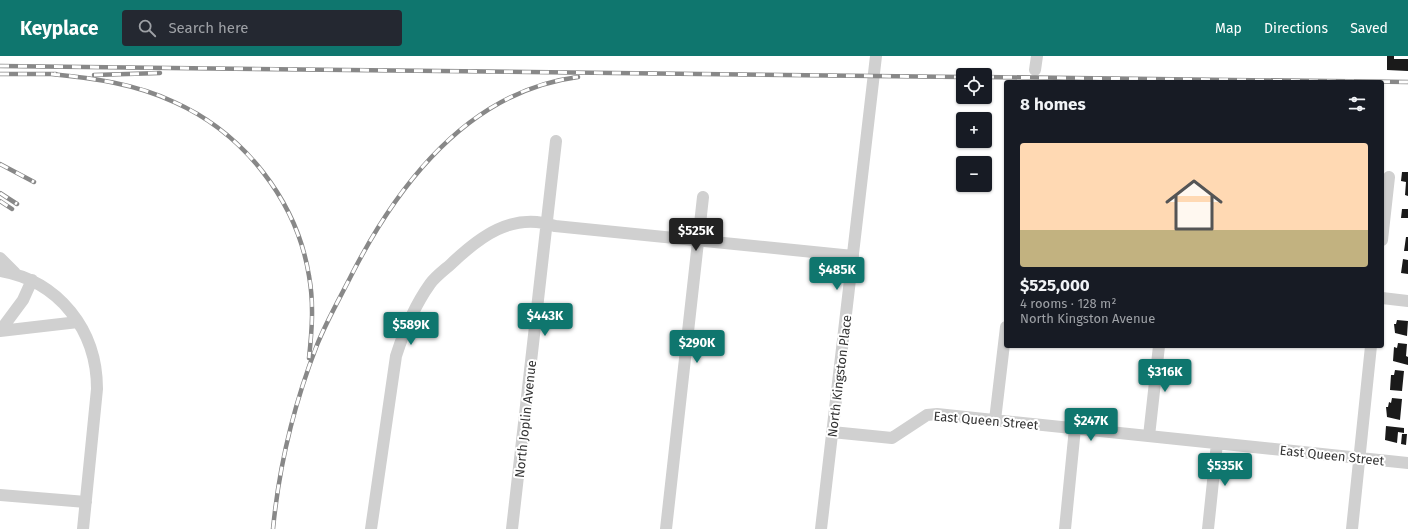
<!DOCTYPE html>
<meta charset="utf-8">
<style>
:root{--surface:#171b24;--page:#242831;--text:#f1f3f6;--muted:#9ea1a6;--accent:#0f766e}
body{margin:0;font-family:"Fira Sans",sans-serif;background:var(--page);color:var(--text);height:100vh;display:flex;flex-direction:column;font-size:15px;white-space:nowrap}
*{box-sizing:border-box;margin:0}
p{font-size:13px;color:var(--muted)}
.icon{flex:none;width:22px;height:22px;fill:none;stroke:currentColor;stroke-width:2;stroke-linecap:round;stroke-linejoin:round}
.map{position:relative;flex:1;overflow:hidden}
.side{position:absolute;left:1004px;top:24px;width:380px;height:268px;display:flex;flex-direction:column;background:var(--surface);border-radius:4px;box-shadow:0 1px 3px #0004}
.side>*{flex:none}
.fabs{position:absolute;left:956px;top:12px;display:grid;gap:8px}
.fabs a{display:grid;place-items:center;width:36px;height:36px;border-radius:4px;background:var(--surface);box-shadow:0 1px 3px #0004;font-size:20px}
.price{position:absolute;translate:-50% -34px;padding:0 9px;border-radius:4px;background:var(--accent);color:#fff;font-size:13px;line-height:26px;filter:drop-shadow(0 1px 2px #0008)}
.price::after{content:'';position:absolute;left:50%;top:24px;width:12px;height:9px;margin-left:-6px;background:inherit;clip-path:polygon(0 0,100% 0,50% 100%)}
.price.active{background:#222;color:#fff}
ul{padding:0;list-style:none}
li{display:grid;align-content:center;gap:8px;height:212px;padding:0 16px}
li span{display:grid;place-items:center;height:124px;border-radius:4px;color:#555}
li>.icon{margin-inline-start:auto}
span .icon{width:72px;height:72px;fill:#fffc;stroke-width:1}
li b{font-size:17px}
h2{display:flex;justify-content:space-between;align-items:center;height:48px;padding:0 16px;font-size:17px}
header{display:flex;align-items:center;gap:24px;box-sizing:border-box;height:56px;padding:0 20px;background:var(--accent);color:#fff}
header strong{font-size:19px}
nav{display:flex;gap:22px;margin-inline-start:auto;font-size:14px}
.search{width:280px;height:36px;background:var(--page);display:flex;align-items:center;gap:10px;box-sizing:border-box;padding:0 14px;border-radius:4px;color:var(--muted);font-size:15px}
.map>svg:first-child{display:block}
</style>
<header>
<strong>Keyplace</strong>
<div class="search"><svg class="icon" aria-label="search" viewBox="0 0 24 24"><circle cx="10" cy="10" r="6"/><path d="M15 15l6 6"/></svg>Search here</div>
<nav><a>Map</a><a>Directions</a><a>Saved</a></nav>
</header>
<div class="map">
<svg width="1408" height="473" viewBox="0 0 1408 473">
<rect width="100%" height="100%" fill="#fff"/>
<path fill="#1a1a1a" d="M1387 0H1394V3H1408V15L1387 14Z
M1402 116H1408V140L1405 139 1406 126 1401 125Z
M1402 153H1408V162H1401Z
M1406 181H1408V195H1404Z
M1403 203 1408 204V218L1401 217Z
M1397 264 1408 265 1407 280 1395 277 1394 268H1396Z
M1398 287 1407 288 1406 300 1408 301V309L1393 305 1394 291 1397 292Z
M1395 314 1404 315 1402 335 1390 334 1391 319H1394Z
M1392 342 1402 343 1400 364 1387 361 1386 351H1388L1389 346 1391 347Z
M1386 370 1404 372V377L1398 376 1397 387 1385 384Z
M1402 378H1407L1406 389 1401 388Z"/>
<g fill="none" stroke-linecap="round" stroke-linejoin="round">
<path stroke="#d0d0d0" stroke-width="12" d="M1035 14 1037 0
M1382 184 1389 121
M0 202 15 217
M0 215C59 225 97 274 97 333L83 473
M1382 242 1408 245
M0 275 78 266
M0 275 23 244 32 224
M995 364 1006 271
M832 376 892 382 927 359 937 358 1408 407
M1149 380 1159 290
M0 439 86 446
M371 473 396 300C404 275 415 249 430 228 435 221 443 215 450 209 479 181 513 155 555 170L853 200
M512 473 556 85
M666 473 703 141
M821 473 876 0
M1065 473 1075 372
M1208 473 1217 387
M1352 473 1371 290"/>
<defs>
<path id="rail" d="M0 10 963 21
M0 18H56
M51 18C93 22 136 28 174 46 244 77 297 145 309 220 314 247 312 274 309 302
M94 19 160 17
M985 21 1408 26
M0 108 34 126
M0 137 17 148
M0 145 12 153
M273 473C279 410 294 348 317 289 327 264 341 240 353 216 400 125 470 35 578 21"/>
</defs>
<use href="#rail" stroke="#888" stroke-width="4.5"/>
<use href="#rail" stroke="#fff" stroke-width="3" stroke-dasharray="9" stroke-linecap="butt"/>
</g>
<g text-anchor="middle" stroke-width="4" stroke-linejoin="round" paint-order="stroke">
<g font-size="13" fill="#333" stroke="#fff">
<text transform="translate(839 320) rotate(-83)" y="5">North Kingston Place</text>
<text transform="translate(525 363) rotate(-84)" y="5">North Joplin Avenue</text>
<text transform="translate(986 364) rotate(5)" y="5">East Queen Street</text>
<text transform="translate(1332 399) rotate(6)" y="5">East Queen Street</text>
</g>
</g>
</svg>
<div class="fabs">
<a><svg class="icon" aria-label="locate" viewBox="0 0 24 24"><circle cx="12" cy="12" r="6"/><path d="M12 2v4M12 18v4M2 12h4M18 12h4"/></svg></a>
<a>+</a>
<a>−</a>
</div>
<b class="price active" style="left:696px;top:196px">$525K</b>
<b class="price" style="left:837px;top:235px">$485K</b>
<b class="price" style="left:545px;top:281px">$443K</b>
<b class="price" style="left:411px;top:290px">$589K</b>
<b class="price" style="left:697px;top:308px">$290K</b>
<b class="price" style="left:1165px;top:337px">$316K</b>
<b class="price" style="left:1091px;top:386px">$247K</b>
<b class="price" style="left:1225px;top:431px">$535K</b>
<section class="side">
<h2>8 homes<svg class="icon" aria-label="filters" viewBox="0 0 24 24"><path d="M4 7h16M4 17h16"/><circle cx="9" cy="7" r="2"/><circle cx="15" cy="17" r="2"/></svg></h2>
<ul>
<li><span style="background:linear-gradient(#ffd9b3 70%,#c2b280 0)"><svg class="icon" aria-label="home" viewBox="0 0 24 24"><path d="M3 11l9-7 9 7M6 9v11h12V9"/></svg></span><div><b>$525,000</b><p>4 rooms · 128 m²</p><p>North Kingston Avenue</p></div></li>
</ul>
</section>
</div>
